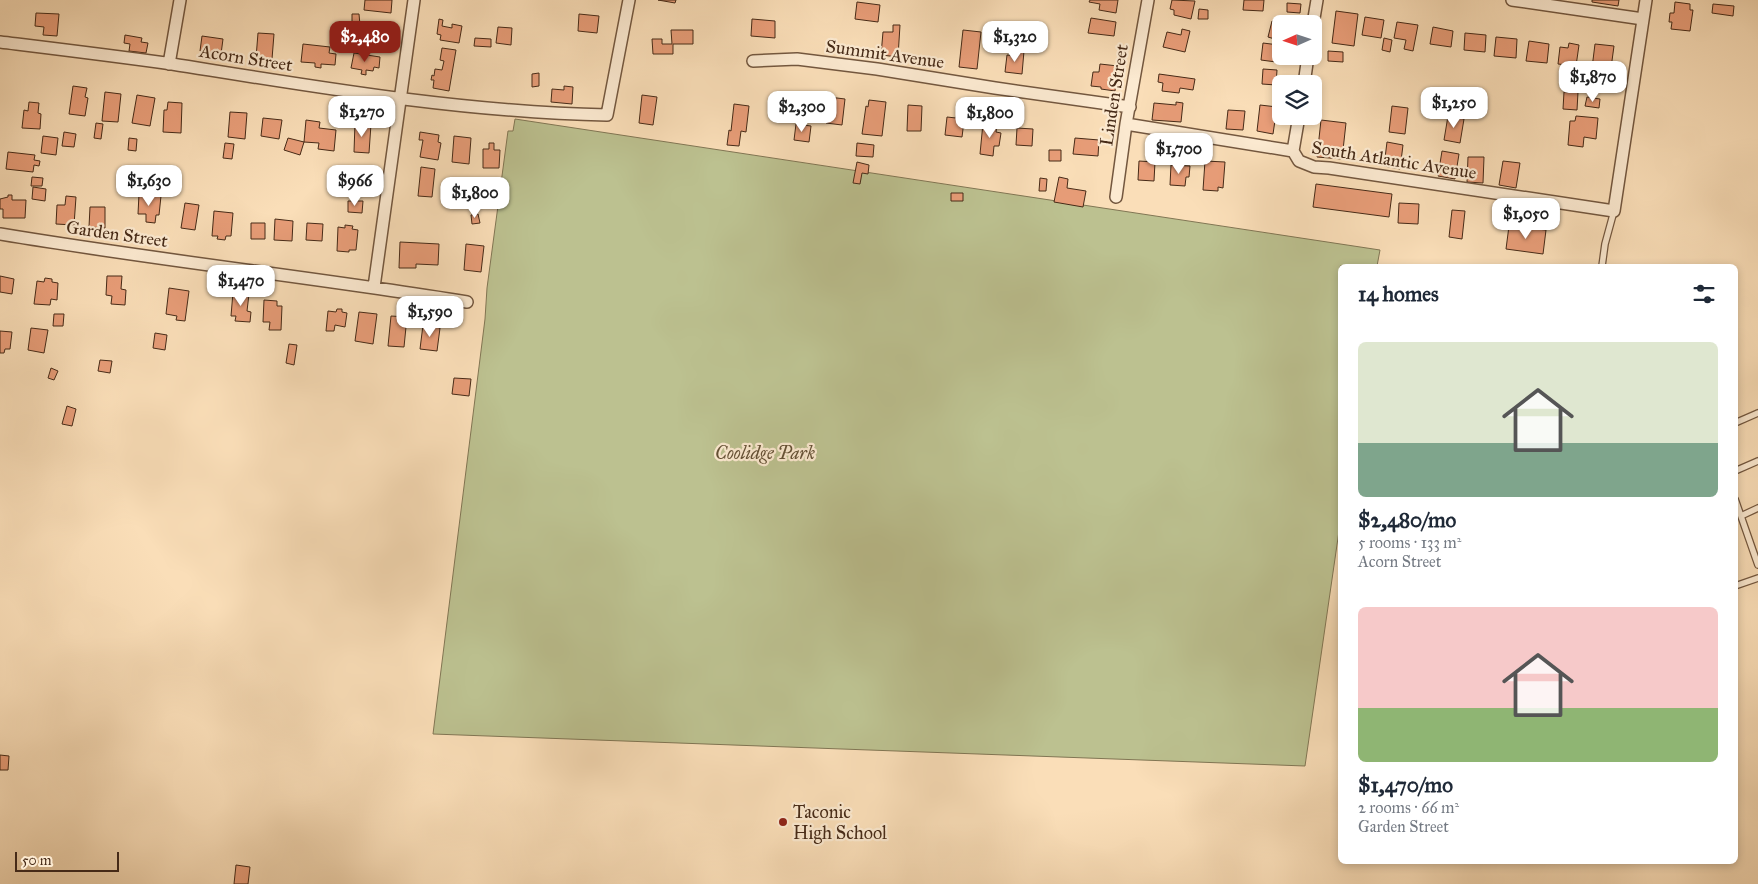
<!DOCTYPE html>
<meta charset="utf-8">
<style>
:root{--surface:#fff;--page:#f6f6f7;--text:#1f2937;--muted:#747a83;--accent:#8f2418}
body{margin:0;font-family:"IM FELL Great Primer",serif;background:var(--page);color:var(--text);height:100vh;display:flex;flex-direction:column;font-size:19px;white-space:nowrap}
*{box-sizing:border-box;margin:0}
p{font-size:16px;color:var(--muted)}
.icon{flex:none;width:28px;height:28px;fill:none;stroke:currentColor;stroke-width:2;stroke-linecap:round;stroke-linejoin:round}
.map{position:relative;flex:1;overflow:hidden}
.drawer{position:absolute;left:1338px;top:264px;width:400px;height:600px;display:flex;flex-direction:column;background:var(--surface);border-radius:8px;box-shadow:0 2px 8px #0003}
.drawer>*{flex:none}
.needle{width:32px;rotate:267deg}
.tools{position:absolute;left:1272px;top:15px;display:grid;gap:10px}
.tools a{display:grid;place-items:center;width:50px;height:50px;border-radius:8px;background:var(--surface);box-shadow:0 2px 8px #0003;font-size:25px}
.scale{position:absolute;left:15px;bottom:12px;width:104px;box-sizing:border-box;padding-left:5px;border:2px solid #462a17;border-top:0;font-size:14px;line-height:18px;white-space:nowrap;color:#462a17;-webkit-text-stroke:4px #fcead1;paint-order:stroke}
.price{position:absolute;translate:-50% -42px;padding:0 11px;border-radius:10px;background:#fff;color:#222;font-size:16px;line-height:32px;filter:drop-shadow(0 1px 2px #0008)}
.price::after{content:'';position:absolute;left:50%;top:30px;width:15px;height:11px;margin-left:-8px;background:inherit;clip-path:polygon(0 0,100% 0,50% 100%)}
.price.current{background:var(--accent);color:#fff}
ul{padding:0;list-style:none}
li{display:grid;align-content:center;gap:10px;height:265px;padding:0 20px}
li span{display:grid;place-items:center;height:155px;border-radius:8px;color:#555}
li>.icon{margin-inline-start:auto}
span .icon{width:90px;height:90px;fill:#fffc;stroke-width:1}
li b{font-size:21px}
h2{display:flex;justify-content:space-between;align-items:center;height:60px;padding:0 20px;font-size:21px}
.map>svg:first-child{display:block}
</style>
<div class="map">
<svg width="1758" height="884" viewBox="0 0 1758 884">
<rect width="100%" height="100%" fill="#fadeb8"/>
<filter id="stains"><feTurbulence type="fractalNoise" baseFrequency=".004" numOctaves="4"/><feColorMatrix values="0 0 0 0 .2 0 0 0 0 .09 0 0 0 0 .02 0 0 0 .5 -.17"/></filter>
<radialGradient id="worn" r=".72"><stop offset=".6" stop-color="#630" stop-opacity="0"/><stop offset="1" stop-color="#630" stop-opacity=".3"/></radialGradient>
<path fill="#bcc190" stroke="#817654" d="M515 119 1380 250 1377 266H1340V524L1305 766 433 734 485 319 487 288 508 131H513Z"/>
<path fill="#e89d78" stroke="#462a17" d="M365 0H392L391 13 364 10Z
M658 0H676L675 3Z
M1090 0H1118L1116 13 1099 10 1100 4 1089 2Z
M1172 0 1195 1 1191 19 1174 15V10L1170 9Z
M1244 0H1264L1263 11 1243 10Z
M1592 0H1619L1618 6 1592 2Z
M857 2 880 5 878 22 855 19Z
M1675 2 1690 4V10H1693L1690 31 1671 29 1672 22H1669L1670 13H1674Z
M1287 3 1301 4 1300 13 1287 12Z
M1713 4 1734 6 1733 16 1712 13Z
M1199 9 1208 10V19H1198Z
M1336 11 1358 14 1354 46 1332 43Z
M36 13 59 14 57 36 43 35 44 27 35 26Z
M352 14H359L360 25H352Z
M579 14 599 16 597 33 578 31Z
M1365 17 1384 20 1381 38 1362 35Z
M1091 18 1116 22 1114 36 1088 33Z
M439 19 443 20 442 26 452 28V24L462 26 459 43 440 40 441 35 437 34Z
M752 19 775 21V38L751 36Z
M1272 21 1282 24 1281 41 1268 37Z
M1397 22 1418 25 1413 51 1404 49 1406 40 1394 38Z
M893 25H900L898 57 881 55 883 32H893Z
M349 27 359 28 357 45 347 44Z
M498 27 512 28 511 45 496 43Z
M1433 27 1453 31 1451 47 1430 44Z
M1182 29 1190 31 1185 52 1163 47 1167 32 1181 35Z
M671 30H693V44H673V54H653L652 39H662V44H672Z
M963 30 981 32 977 69 959 67Z
M258 33 274 34 272 59 256 58Z
M1465 33 1486 35 1485 52 1464 50Z
M125 35 142 38 141 42 148 43 146 53 129 51 130 44 124 43Z
M202 36 223 39 221 54 200 51Z
M1496 37 1517 39 1516 58 1494 56Z
M475 38 491 39V47L474 46Z
M1384 38 1392 40 1390 52 1382 50Z
M1529 41 1549 44 1547 63 1526 61Z
M1263 43 1279 45 1276 62 1261 60Z
M1569 43 1579 45 1576 66 1558 64 1560 47 1568 48Z
M303 44 330 47 329 53 336 54 335 65 321 64V68L315 67V63L301 62Z
M1595 44 1614 46 1611 68 1603 78 1591 76Z
M442 48 456 50 449 91 433 88 434 80H431L432 75 434 76 435 69 442 70 444 61 440 60Z
M1016 50 1024 51 1022 74 1005 72 1007 55 1016 56Z
M1328 51 1343 52V62L1328 61Z
M354 53 380 57 379 68 374 67 373 71 366 70V75L361 74 362 70 351 68Z
M1100 64 1118 66 1115 91 1101 89V87L1091 86 1093 72H1099Z
M1263 69 1277 70 1276 85 1262 84Z
M539 73V86L532 87V74Z
M1159 74 1195 79 1193 90 1180 88 1179 93 1162 91 1163 83 1158 82Z
M73 86 87 88 85 97 88 98 85 116 69 114Z
M564 86 573 87 572 104 551 102 552 89 564 90Z
M105 92 121 94 118 122 102 121Z
M1564 92H1578L1577 110 1563 109Z
M137 95 155 98 150 126 132 123Z
M642 95 657 97 653 125 639 123Z
M785 97 806 100 804 108H800V113H797L796 118 783 116Z
M829 97 845 99 842 125 826 123Z
M1587 97 1600 99 1599 108 1585 106Z
M869 100 886 102 882 136 862 134 866 106 868 107Z
M29 102 39 103 38 113 41 114 40 129 22 128 24 110 28 111Z
M168 102 182 103 181 133 163 132 164 110H167Z
M1176 102 1183 103 1181 122 1152 120 1154 103 1176 105Z
M734 104 749 106 746 132 741 131 739 146 727 145 729 130 731 131Z
M908 105 922 106 921 131H907Z
M1260 105 1277 107 1273 134 1257 131Z
M1392 106 1408 108 1405 134 1389 132Z
M1228 110 1245 111 1243 130 1226 129Z
M230 112 247 113 245 139 228 137Z
M957 112 965 113 962 137 945 135 947 117 956 118Z
M1448 116 1464 119 1460 143 1444 140Z
M1576 116 1598 118 1596 139 1584 137 1583 147 1568 145 1570 121H1575Z
M263 118 282 120 279 139 261 136Z
M306 120 320 122 319 128 336 130 334 151 318 149 319 143 304 142Z
M1321 120 1346 123 1342 159 1317 157Z
M96 123 103 124 101 139 94 138Z
M355 123 371 124 369 153 354 152Z
M983 123 997 125 996 132 1001 133 999 146H994L993 156 980 154Z
M796 124 811 126 809 142 794 140Z
M1017 128 1033 129 1032 146 1016 145Z
M64 132 76 134 74 147 62 146Z
M420 132 439 135 438 142 441 143 438 160 420 157 423 140H419Z
M43 136 58 138 56 155 41 153Z
M454 136 471 138 469 164 452 162Z
M129 138 137 139 136 151 128 150Z
M288 138 304 142 300 155 284 150Z
M1075 138 1099 140 1098 156 1073 154Z
M1387 142 1403 145 1400 169 1384 166Z
M225 143 234 144 232 159 223 158Z
M489 143H494V150H500L499 168H483V149H489Z
M857 143 874 145 873 157 856 156Z
M1049 150H1061V161H1049Z
M1442 151 1459 154 1455 179 1438 176Z
M8 152 35 155 34 160 40 161 39 166 34 165 33 172 6 169Z
M1468 157H1484L1483 183 1467 182Z
M1139 161 1155 162 1154 181 1138 180Z
M1205 161 1225 162 1223 188 1218 187V191L1203 190Z
M1503 161 1520 163 1516 188 1499 185Z
M857 162 869 165 868 174 862 173 860 184 853 183Z
M1171 165 1190 166 1189 177H1186L1185 186 1170 185Z
M421 167 435 169 432 197 418 196Z
M32 177 43 178 42 186H31Z
M1059 177 1068 179 1067 188 1086 191 1083 207 1054 202Z
M1040 178 1047 179 1046 191H1039Z
M1316 184 1392 194 1389 217 1313 207Z
M33 187 46 189 45 201 32 199Z
M951 193H963V201H951Z
M139 194 161 196 159 215H156L155 223 146 222V214H138Z
M8 195H12V200H26L25 218H3V209H0V199L8 197Z
M66 196 76 197 74 225 56 224 57 205H65Z
M348 201H363L362 213 348 212Z
M185 203 199 205 195 230 181 228Z
M1399 203 1419 204 1418 224 1398 223Z
M90 207H105V228L89 227Z
M1452 210 1465 211 1462 239 1449 237Z
M214 211 233 213 231 236H226L225 240 217 239 218 236H212Z
M478 214 480 223 472 224 471 215Z
M275 219 293 221 292 241 274 240Z
M251 223H265V239H251Z
M307 223 323 224 322 241 306 240Z
M345 225 353 226 352 229 358 230 356 250H349V252L337 251 338 227 345 228Z
M1509 226 1546 230 1543 254 1506 249Z
M400 242 439 244 438 265 416 264V268H399Z
M466 244 484 246 481 272 464 270Z
M0 276 14 279 12 294 0 292Z
M107 276H122L121 289 126 290 125 305 111 304 112 296 106 295Z
M45 278 52 279V282L58 283 57 300 51 299 50 305 34 304 37 281 44 282Z
M169 288 189 291 185 321 176 320 177 316 166 314Z
M233 292 249 294 247 311 251 312 250 322 235 321 236 316H231Z
M264 300 277 301V306H282L281 330H269L270 322H263Z
M337 309H342V312L347 313 345 327 335 325 334 331H326L328 311 336 312Z
M359 312 377 314 373 344 355 341Z
M54 314H64L63 326H53Z
M391 316 407 317 404 347 388 346Z
M423 325 440 328 437 351 420 349Z
M31 328 48 330 44 353 28 350Z
M0 331 12 332 10 349H5L4 353H0Z
M155 333 167 335 165 350 153 348Z
M289 344 297 345 294 365 286 363Z
M100 360 112 361 110 373 98 371Z
M51 368 58 371 54 380 48 378Z
M454 378 471 379 469 396 452 394Z
M67 406 76 409 72 426 62 424Z
M0 755 9 756 8 770H0Z
M236 865 250 867 248 884H234Z"/>
<g fill="none" stroke-linecap="round" stroke-linejoin="round">
<defs>
<path id="service" d="M1602 266 1605 244 1614 211
M1735 423 1758 413
M1735 471 1758 461
M1735 499 1758 565
M1741 516 1758 508
M1735 586 1758 578"/>
<path id="minor" d="M1512 0 1643 19
M1313 24 1317 0
M0 42C57 49 115 56 172 64 317 87 461 112 607 115L629 0
M753 61 797 59 877 69 995 88 1130 107
M169 64 180 0
M1304 84 1308 56
M1126 124 1293 151
M1293 151 1299 161 1314 167 1329 168 1614 211 1646 0
M1293 151 1299 116
M1116 197 1126 124 1148 0
M0 234C155 260 312 277 467 302
M374 287 414 0"/>
</defs>
<use href="#service" stroke="#73573f" stroke-width="8"/>
<use href="#minor" stroke="#73573f" stroke-width="14"/>
<use href="#service" stroke="#fcead1" stroke-width="5.5"/>
<use href="#minor" stroke="#fcead1" stroke-width="11"/>
</g>
<circle fill="#8f2418" stroke="#fcead1" stroke-width="2" cx="783" cy="822" r="5"/>
<g text-anchor="middle" stroke-width="4.5" stroke-linejoin="round" paint-order="stroke">
<g font-size="18" fill="#462a17" stroke="#fcead1">
<text transform="translate(885 54) rotate(8)" y="6">Summit Avenue</text>
<text transform="translate(246 58) rotate(9)" y="6">Acorn Street</text>
<text transform="translate(1114 95) rotate(-81)" y="6">Linden Street</text>
<text transform="translate(1394 160) rotate(9)" y="6">South Atlantic Avenue</text>
<text transform="translate(117 234) rotate(8)" y="6">Garden Street</text>
</g>
<g font-size="18" font-style="italic" fill="#645035" stroke="#fcead1">
<text x="765" y="459">Coolidge Park</text>
</g>
<g font-size="18" fill="#462a17" stroke="#fcead1" text-anchor="start">
<text x="793" y="818">Taconic<tspan x="793" dy="21">High School</tspan></text>
</g>
</g>
<rect width="100%" height="100%" filter="url(#stains)"/>
<rect width="100%" height="100%" fill="url(#worn)"/>
</svg>
<div class="tools">
<a><svg class="needle" viewBox="-14 -14 28 28"><path d="M0-13l5 13h-10z" fill="#e53935"/><path d="M0 13l5-13h-10z" fill="#747a83"/></svg></a>
<a><svg class="icon" aria-label="layers" viewBox="0 0 24 24"><path d="M12 4l9 5-9 5-9-5zM3 14l9 5 9-5"/></svg></a>
</div>
<div class="scale">50 m</div>
<b class="price current" style="left:365px;top:63px">$2,480</b>
<b class="price" style="left:1015px;top:63px">$1,320</b>
<b class="price" style="left:1593px;top:103px">$1,870</b>
<b class="price" style="left:1454px;top:129px">$1,250</b>
<b class="price" style="left:802px;top:133px">$2,300</b>
<b class="price" style="left:362px;top:138px">$1,270</b>
<b class="price" style="left:990px;top:139px">$1,800</b>
<b class="price" style="left:1179px;top:175px">$1,700</b>
<b class="price" style="left:149px;top:207px">$1,630</b>
<b class="price" style="left:355px;top:207px">$966</b>
<b class="price" style="left:475px;top:219px">$1,800</b>
<b class="price" style="left:1526px;top:240px">$1,050</b>
<b class="price" style="left:241px;top:307px">$1,470</b>
<b class="price" style="left:430px;top:338px">$1,590</b>
<section class="drawer">
<h2>14 homes<svg class="icon" aria-label="filters" viewBox="0 0 24 24"><path d="M4 7h16M4 17h16"/><circle cx="9" cy="7" r="2"/><circle cx="15" cy="17" r="2"/></svg></h2>
<ul>
<li><span style="background:linear-gradient(#dfe7d0 65%,#7fa58c 0)"><svg class="icon" aria-label="home" viewBox="0 0 24 24"><path d="M3 11l9-7 9 7M6 9v11h12V9"/></svg></span><div><b>$2,480/mo</b><p>5 rooms · 133 m²</p><p>Acorn Street</p></div></li>
<li><span style="background:linear-gradient(#f6c9c9 65%,#8fb573 0)"><svg class="icon" aria-label="home" viewBox="0 0 24 24"><path d="M3 11l9-7 9 7M6 9v11h12V9"/></svg></span><div><b>$1,470/mo</b><p>2 rooms · 66 m²</p><p>Garden Street</p></div></li>
</ul>
</section>
</div>
